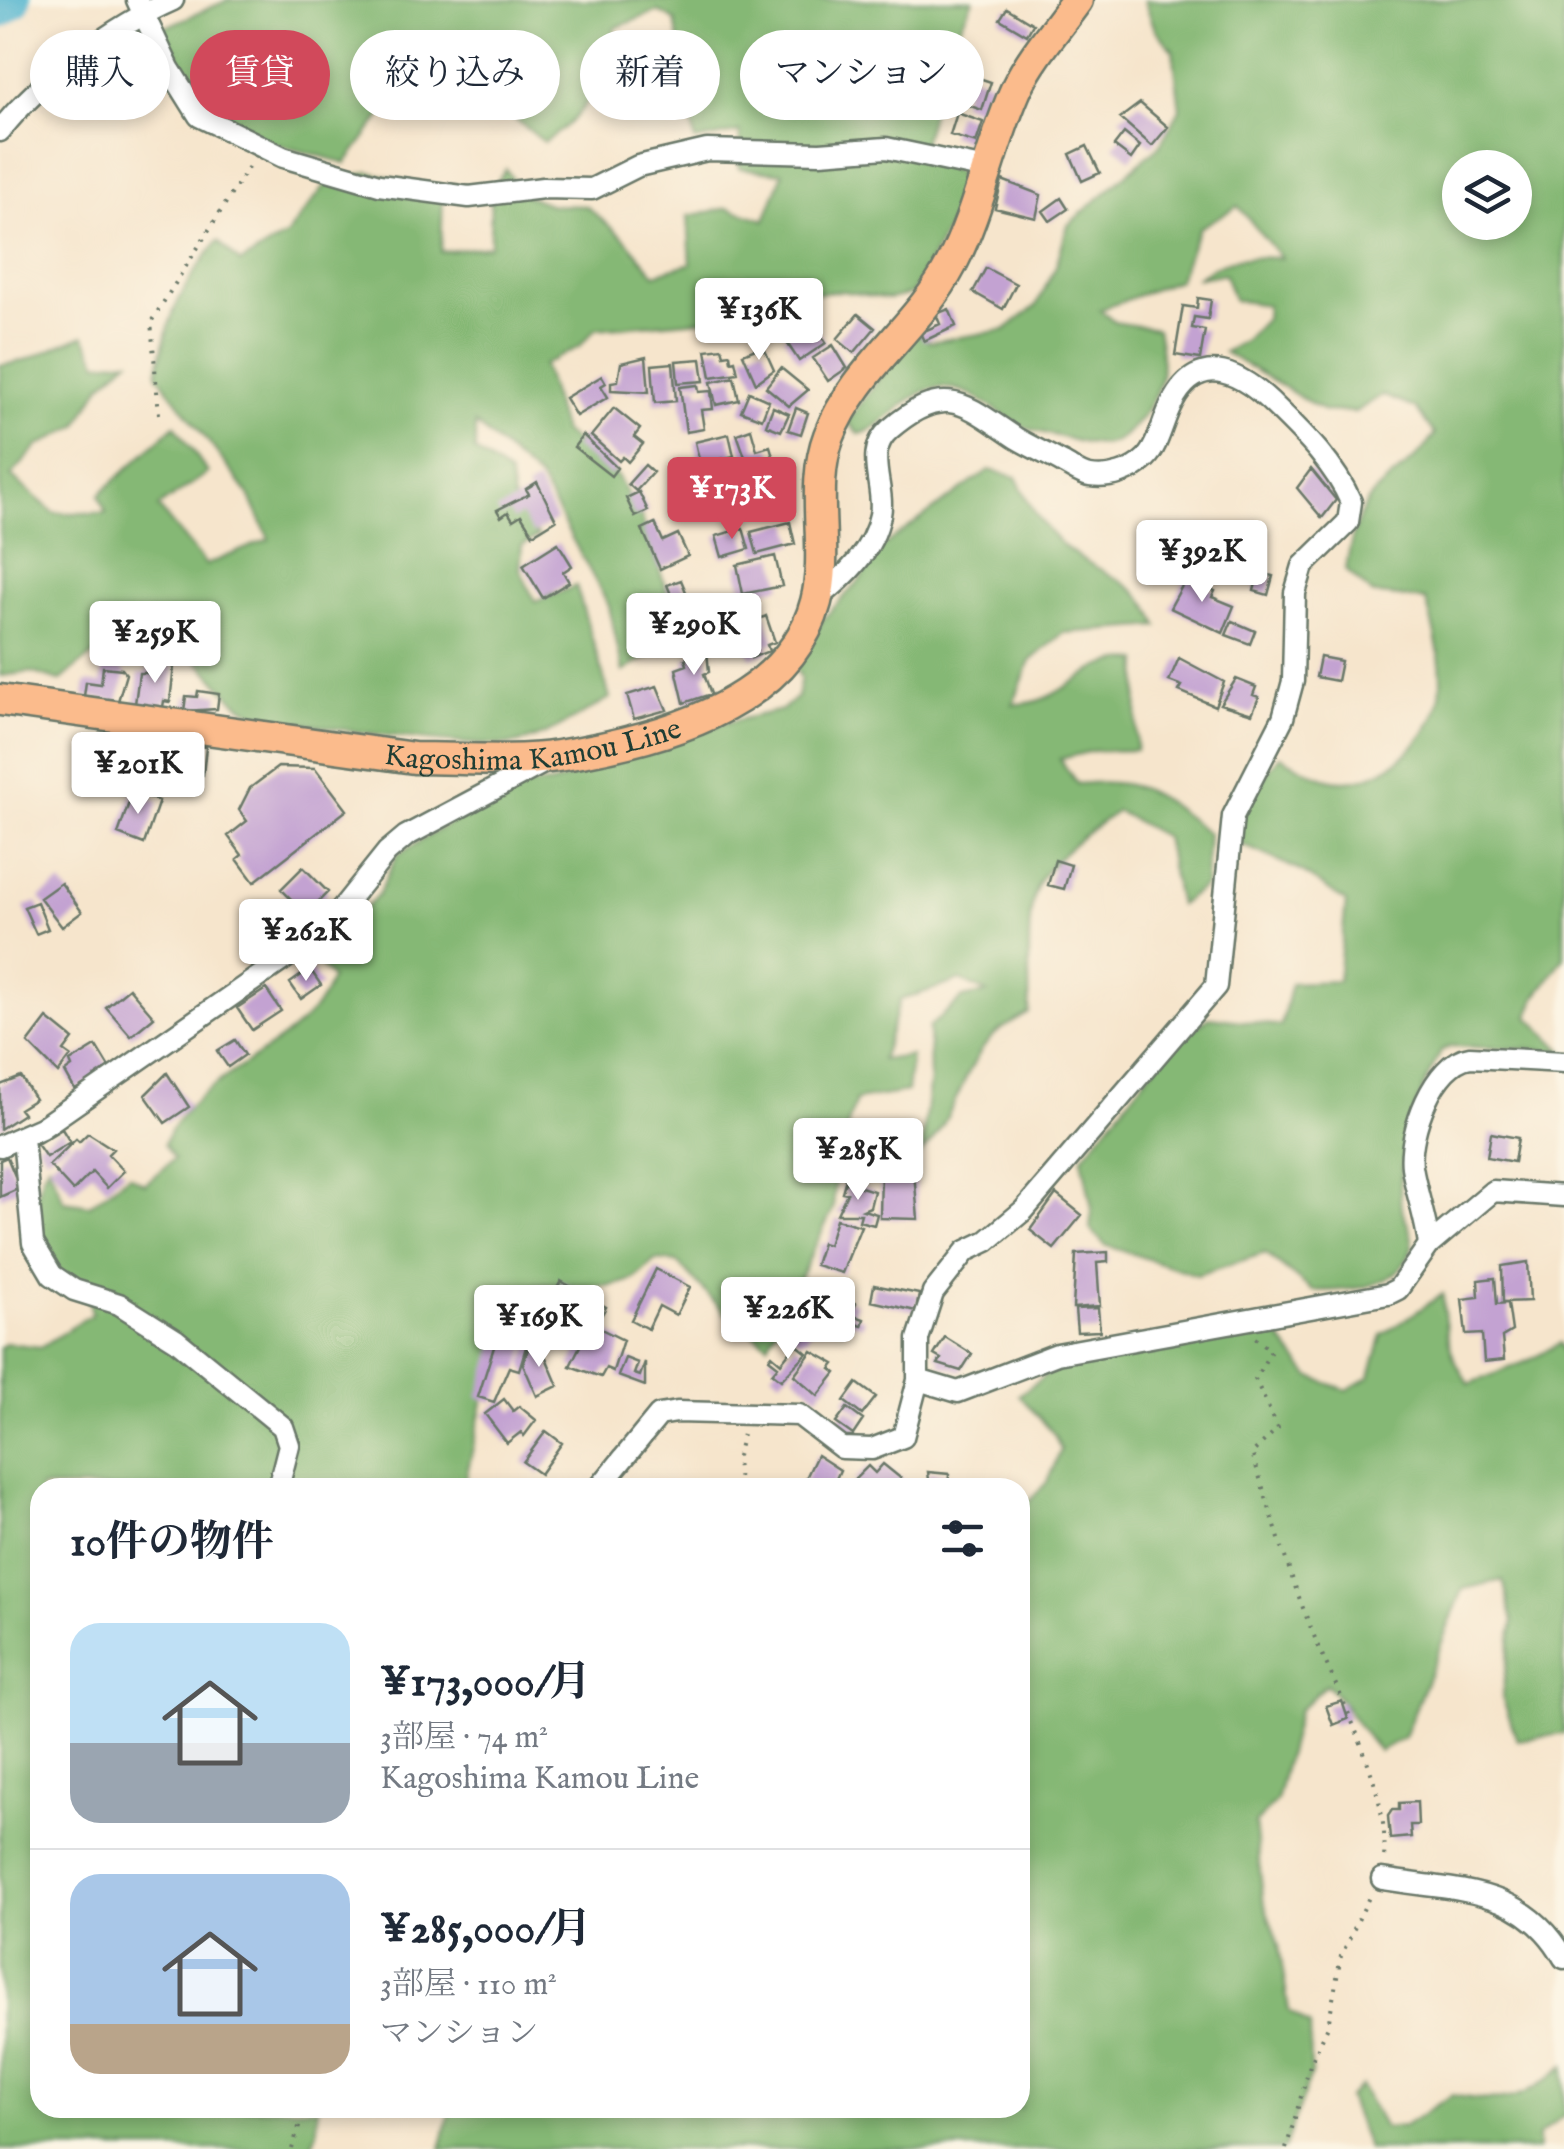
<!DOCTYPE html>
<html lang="ja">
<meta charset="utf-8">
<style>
:root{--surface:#fff;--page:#f2f2f3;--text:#1f2937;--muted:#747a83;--line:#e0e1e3;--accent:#d1495b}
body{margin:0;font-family:"IM FELL English","Noto Serif JP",serif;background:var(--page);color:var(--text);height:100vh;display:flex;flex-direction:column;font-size:38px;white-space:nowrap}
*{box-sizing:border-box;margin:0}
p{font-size:32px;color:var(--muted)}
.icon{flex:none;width:55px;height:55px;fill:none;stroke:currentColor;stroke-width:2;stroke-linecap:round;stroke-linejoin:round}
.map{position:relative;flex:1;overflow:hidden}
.details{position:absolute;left:30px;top:1478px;width:1000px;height:640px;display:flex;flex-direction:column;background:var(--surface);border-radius:30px;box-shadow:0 5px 15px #0003}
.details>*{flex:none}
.hud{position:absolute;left:30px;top:30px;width:1000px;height:90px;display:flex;gap:20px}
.buttons{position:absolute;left:1442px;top:150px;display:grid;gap:20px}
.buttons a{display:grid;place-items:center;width:90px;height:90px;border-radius:50%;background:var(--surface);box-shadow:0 5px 15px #0003;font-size:50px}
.price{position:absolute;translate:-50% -85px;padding:0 22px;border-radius:10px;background:#fff;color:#222;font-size:32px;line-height:65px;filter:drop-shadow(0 2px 5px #0008)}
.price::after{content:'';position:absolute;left:50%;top:60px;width:30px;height:22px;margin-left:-15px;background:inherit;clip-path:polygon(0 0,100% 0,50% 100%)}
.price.current{background:var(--accent);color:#fff}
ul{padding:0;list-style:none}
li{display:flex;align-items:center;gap:30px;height:250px;padding:0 40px}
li+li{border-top:2px solid var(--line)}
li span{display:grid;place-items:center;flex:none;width:280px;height:200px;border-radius:30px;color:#555}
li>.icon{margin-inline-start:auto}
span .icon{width:120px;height:120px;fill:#fffc;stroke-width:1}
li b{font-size:42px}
h2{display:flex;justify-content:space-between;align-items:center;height:120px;padding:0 40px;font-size:42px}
.tag{padding:0 35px;border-radius:45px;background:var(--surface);box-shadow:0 5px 15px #0003;font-size:35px;line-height:90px}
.tag.current{background:var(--accent);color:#fff}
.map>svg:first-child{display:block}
</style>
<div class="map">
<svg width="1564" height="2149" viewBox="0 0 1564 2149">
<rect width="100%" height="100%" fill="#fcf5e5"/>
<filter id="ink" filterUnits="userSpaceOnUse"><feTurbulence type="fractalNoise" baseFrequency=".01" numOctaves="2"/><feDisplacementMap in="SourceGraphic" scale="20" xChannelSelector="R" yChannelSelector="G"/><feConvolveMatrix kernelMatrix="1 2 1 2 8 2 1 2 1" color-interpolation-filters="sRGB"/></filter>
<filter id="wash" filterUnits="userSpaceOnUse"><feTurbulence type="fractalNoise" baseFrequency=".0048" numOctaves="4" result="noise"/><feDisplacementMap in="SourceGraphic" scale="40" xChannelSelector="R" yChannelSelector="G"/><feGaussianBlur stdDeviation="2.25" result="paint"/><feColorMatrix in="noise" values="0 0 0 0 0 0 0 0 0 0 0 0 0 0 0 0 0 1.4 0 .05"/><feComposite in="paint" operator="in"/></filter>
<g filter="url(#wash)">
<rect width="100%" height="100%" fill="#f6e5cc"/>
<path fill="#85b874" stroke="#527a54" stroke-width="2.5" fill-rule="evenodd" d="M228 0H973L947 54 922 147 972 183 912 294 889 299 842 291 787 295 759 315 595 329 579 347 543 365 563 432 612 468 641 516 682 635 623 672 609 606 540 480 475 424V451L509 475 513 499 538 536 522 546 520 569 535 602 576 586 610 698C581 715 548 737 514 744 486 750 276 724 250 711 219 695 199 647 162 639 123 631 87 657 60 681L31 672 0 676V365C32 363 54 345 84 336L99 363 129 360 101 385 77 426 38 446 11 476 54 513H106L99 495 175 425 208 473 158 507 206 565 269 539 249 495 157 374C168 315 180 288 218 241L240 263 286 236 327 183 369 172 443 190 441 252 490 246 491 189 506 169 522 194 551 205 586 206 624 238 655 274 691 263 688 216 728 208 765 220 783 173 739 168 740 132 695 141 675 20 658 11 615 28C601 80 592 113 544 142L493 101 400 91 346 163 260 140 209 113 147 35Z
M1144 0H1564V957L1535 999 1529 1017 1563 1051 1453 1046 1442 1050C1416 1097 1400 1142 1400 1197 1399 1216 1420 1235 1409 1256 1391 1291 1346 1290 1313 1291L1265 1253 1197 1275 1105 1245 1090 1228 1092 1208 1082 1158 1174 1042 1210 1017 1281 1026 1291 983 1338 981 1346 902 1301 871 1238 843C1233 809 1260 781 1280 756 1299 766 1322 782 1345 781 1392 779 1440 732 1441 685 1442 657 1433 627 1426 600L1372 594 1346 570C1349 548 1357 511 1373 495 1396 471 1416 464 1435 434L1415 408 1382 395 1355 412 1324 411 1224 352 1245 340 1266 318 1267 305 1234 300 1224 274 1196 278C1230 256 1242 256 1281 258L1238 206 1199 228 1178 280 1100 310 1114 322 1157 329C1164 364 1166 384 1143 415 1113 454 1101 447 1057 436 1045 433 1031 431 1020 425 995 412 968 384 937 388 904 393 888 427 859 434L847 422 914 331 930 342 1005 330 1036 306 1056 266 1068 225 1160 145 1180 109 1173 50 1155 29ZM1460 168H1515V222H1460Z
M989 470 1016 477C1028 503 1042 528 1065 547 1100 576 1142 579 1158 626L1063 633 1030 661 1013 704C1063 707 1087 654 1139 661L1136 750 1092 751 1060 759 1077 784C1142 776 1158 796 1208 833L1205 886 1179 905 1165 837 1117 811C1095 826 1046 862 1037 886 1024 920 1031 977 1029 1013 1017 1021 999 1028 990 1039 961 1073 953 1123 921 1153L930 1079 929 1027 963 998 987 993 961 980 900 1000 881 1060 911 1056 907 1092 856 1100 837 1158 833 1209 768 1344 728 1316 677 1262 655 1260C648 1266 639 1277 631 1280 590 1297 544 1271 507 1296L464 1487 40 1488V2108H317V2132L310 2149H0V1348L6 1343 41 1347 92 1314 87 1289C78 1285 65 1282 57 1276 26 1250 31 1194 48 1164L64 1201 90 1205 129 1175 145 1184 174 1159 164 1144C193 1071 310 1049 331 978L309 952 349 926 379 893 397 855 510 787 551 784 720 724 782 710 797 697 801 678 794 666 822 620 860 580 876 551Z
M1443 1294C1444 1328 1448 1355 1469 1384L1528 1361 1560 1343 1564 1352V1734L1517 1740 1502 1696 1513 1622 1503 1580 1463 1589 1404 1737 1379 1751C1358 1729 1348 1705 1326 1684L1299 1710 1276 1801 1255 1824 1263 1899 1279 1946 1289 2011 1310 2026 1311 2074 1284 2149H441L451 2108H1020V1511L1047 1482 1061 1450 1054 1434 1019 1395 1053 1370 1192 1337 1272 1328 1310 1377 1347 1390 1370 1377 1382 1335Z
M1564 2066V2115L1538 2136V2149H1368L1348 2098 1361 2086 1384 2128 1404 2126 1452 2095C1503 2105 1524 2101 1564 2066Z"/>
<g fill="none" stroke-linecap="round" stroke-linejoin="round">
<path stroke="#50b4cf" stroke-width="38" d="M0 9 12 0"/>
</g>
<g id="blocks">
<path fill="#c3a2d2" d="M1007 8 1033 24 1027 35 1000 19Z
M970 75 991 82 982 110 961 103Z
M1140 103 1168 127 1152 146 1120 118Z
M957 113 983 122 976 143 950 135Z
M1124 133 1140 146 1131 159 1114 146Z
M1087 146 1100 173 1082 181 1070 154Z
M1002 180 1041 195 1036 218 995 208Z
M1061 198 1068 209 1050 221 1043 211Z
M986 268 1016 284 1003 309 973 292Z
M1198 298 1211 300 1208 319 1194 317 1192 328 1205 330 1200 359 1175 355 1183 306 1197 308Z
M949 309 956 326 924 341 920 333 940 324 936 314Z
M858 314 875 328 854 353 837 339Z
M810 319 826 343 799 361 783 337Z
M833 345 847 368 828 381 813 358Z
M763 346 774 370 756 383 743 354Z
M722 348 724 355 730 354 731 361 735 360 738 373 711 377 706 350Z
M646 357 649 392 611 390V382L618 381 621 363Z
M701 359 704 381 678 383 676 361Z
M673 363 676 401 655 403 652 365Z
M781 368 808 390 789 406 766 387Z
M602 376 606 383 601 386 608 397 576 416 565 398Z
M734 377 739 400 716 405 711 382Z
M698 385 699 392 711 391 713 409 701 410 704 429 686 432 680 387Z
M749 392 769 401 762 419 741 411Z
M773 407 789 414 781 431 766 425Z
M614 408 640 429 634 437 643 444 628 462 623 457 619 461 591 436Z
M796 408 808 413 801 434 788 430Z
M751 429 757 450 770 446 773 456 769 458 771 464 765 466 768 475 753 480 737 434Z
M729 434 734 456 700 464 695 442Z
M583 435 617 468 611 476 574 447Z
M645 465 653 472 636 491 628 484Z
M1311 469 1336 500 1322 518 1297 488Z
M537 482 556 520 533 534 521 515 513 520 508 512 501 517 497 510 529 494 526 489Z
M639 492 648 511 635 517 626 498Z
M790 522 795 544 757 554 751 532Z
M655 523 663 541 678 534 688 556 660 569 642 529Z
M743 528 749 549 722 557 716 536Z
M558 543 572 566 563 572 569 582 543 598 523 565Z
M775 556 782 586 743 594 737 565Z
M1252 570 1273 576 1268 595 1254 591 1256 583 1249 581Z
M1187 577 1215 591 1212 597 1234 606 1223 633 1170 608Z
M681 580 699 623 685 628 667 585Z
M766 616 775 642 767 645 769 651 751 658 740 628Z
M1232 621 1255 631 1250 644 1226 635Z
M699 627 707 645 694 651 686 633Z
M707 651 709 672 704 674 711 694 684 703 676 669 687 665 685 659Z
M1320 657 1341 661 1337 681 1316 677Z
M1179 658 1224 682 1215 706 1179 691 1182 686 1169 681Z
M148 663 174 666 170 702 164 701 163 707 135 704 139 673H147Z
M103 667 122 669 126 674 118 701 84 696 86 682 101 684Z
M1236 679 1256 687 1253 695 1259 697 1252 714 1220 704Z
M657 686 667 710 634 719 627 695Z
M198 691 219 694 217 709 184 711 186 696 197 697Z
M164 743 206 747 203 775 161 771Z
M278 767 315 768 347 810 254 882 237 859 242 855 228 836 247 821 239 810 250 788Z
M133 791 159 801 144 844 118 834Z
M1055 860 1071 865 1064 889 1048 885Z
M303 867 328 892 306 914 281 889Z
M61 883 82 912 62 927 40 898Z
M37 902 48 929 36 934 24 907Z
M310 969 321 985 301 999 290 983Z
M129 988 154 1017 131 1036 106 1007Z
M266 989 281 1011 252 1030 237 1008Z
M47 1018 73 1039 64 1051 71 1056 58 1073 28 1043Z
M235 1040 245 1055 228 1067 217 1051Z
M96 1046 110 1069 75 1090 65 1072 72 1067 70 1062Z
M167 1073 189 1107 165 1123 145 1095Z
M21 1077 35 1099 19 1109 23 1114 0 1129V1085Z
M62 1129 70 1142 46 1157 37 1144Z
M88 1133 113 1149 108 1154 124 1171 107 1188 92 1172 73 1191 49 1165 76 1139 79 1142Z
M1491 1133 1518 1138 1514 1162 1487 1157Z
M893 1144H900L913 1168 895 1170Z
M887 1148 889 1166 862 1169 860 1152Z
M849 1153 859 1155 854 1181 845 1179Z
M7 1157 20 1188 0 1197V1160Z
M881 1171 914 1172 918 1219 880 1218Z
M845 1182 874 1191 870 1207 863 1210 877 1214 874 1225 859 1221 861 1214H837L847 1193 842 1192Z
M1056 1194 1082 1215 1054 1249 1030 1230Z
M836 1219 861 1226 842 1273 815 1265 822 1243 828 1245Z
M1108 1252V1262L1097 1263 1100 1306 1073 1308 1076 1254Z
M1528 1262 1530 1301 1503 1302 1502 1266Z
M656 1269 690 1287 676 1315 659 1306 648 1329 631 1320Z
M1495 1278 1497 1304 1508 1303 1512 1331 1502 1337 1504 1360 1484 1362 1482 1334 1466 1335 1462 1299 1479 1297 1478 1280Z
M561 1281 606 1307 597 1323 552 1297Z
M811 1283 833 1291 825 1311 820 1309 807 1338 800 1340 786 1330 793 1313 799 1315 802 1308 796 1306 803 1287 809 1289Z
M874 1285 919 1294 916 1311 871 1301Z
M839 1298 856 1303 852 1315 864 1319 862 1326 833 1317Z
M1098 1308 1100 1331 1077 1332 1075 1309Z
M591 1324 623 1340 613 1371 606 1368 601 1377 570 1366Z
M500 1328 529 1337 519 1370 509 1367 494 1402 478 1397Z
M945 1337 972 1354 961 1371 938 1364 941 1359 934 1355Z
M539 1341 558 1386 537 1396 523 1364 529 1346Z
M796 1344 807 1353 781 1380 772 1373 778 1366 769 1359 772 1355 781 1363Z
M812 1351 835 1364 831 1369 836 1373 818 1396 794 1375Z
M625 1358 638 1363 634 1374 640 1376 645 1362V1386L618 1376Z
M857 1383 876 1397 862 1415 844 1401Z
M504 1399 513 1411 519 1406 536 1420 524 1436 521 1432 507 1443 485 1414Z
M847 1408 863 1420 853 1435 836 1423Z
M546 1431 562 1443 540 1474 523 1462Z
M817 1455 840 1470 832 1488 804 1482Z
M883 1464 909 1485 861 1488 854 1480 868 1466 875 1473Z
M928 1472 949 1474 948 1488H930Z
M1342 1701 1348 1719 1333 1725 1326 1706Z
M1417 1802 1418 1825H1410L1411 1837 1390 1839 1388 1816 1392 1810H1399V1803Z"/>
</g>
</g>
<g filter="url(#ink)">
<use href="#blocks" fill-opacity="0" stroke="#6a7869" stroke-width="2.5"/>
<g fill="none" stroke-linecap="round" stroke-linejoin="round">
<defs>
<path id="street" d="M137 0 169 68 199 116 283 157 379 185 469 197 543 188 592 189 638 166 707 150 820 153 886 148 986 169
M0 131C37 82 116 25 173 0
M817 599C845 577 873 551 880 515 886 486 862 453 890 429 946 381 966 405 1016 438 1031 447 1047 454 1063 463 1071 467 1081 475 1090 476 1110 479 1132 472 1146 458 1159 445 1163 419 1172 403 1200 347 1245 376 1276 407 1305 435 1335 465 1351 502L1348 522 1303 566 1295 593 1293 681 1283 718 1233 816 1216 986 1024 1210 987 1241 966 1251 933 1293 918 1339V1380L958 1392 1057 1354 1388 1294 1398 1289 1429 1245C1426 1218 1416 1193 1412 1167 1408 1133 1434 1062 1470 1057L1564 1062
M23 1138 33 1243 52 1275 74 1290 119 1304 176 1340 283 1427 289 1445 278 1488
M0 1146 41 1128 323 932 387 852 406 836 545 762
M1429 1245 1493 1191 1564 1196
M599 1488 659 1415 677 1412 799 1415 842 1448 872 1449 903 1437 918 1380
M1382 1879C1456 1891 1524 1886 1564 1958"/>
<g id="primary">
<path id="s1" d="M0 700 414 758C460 758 512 763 558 756 652 741 788 708 816 602 830 549 809 488 829 436 855 368 918 328 951 265 980 209 991 144 1017 87 1032 56 1057 28 1077 0"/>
</g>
</defs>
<use href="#street" stroke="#6a7869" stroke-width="25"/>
<use href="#primary" stroke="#6a7869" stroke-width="35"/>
<path stroke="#6a7869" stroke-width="4" stroke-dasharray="2.5 8" stroke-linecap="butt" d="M159 414 151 322 251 163
M1255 1338 1271 1351 1255 1379 1278 1428 1252 1453C1273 1519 1293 1589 1321 1652 1346 1708 1390 1795 1384 1858
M739 1488 737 1456 743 1434
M292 2149 305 2108
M1286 2149 1310 2065 1328 2026 1341 1956 1371 1893"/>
<use href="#street" stroke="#fff" stroke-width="20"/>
<use href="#primary" stroke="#fbbb8c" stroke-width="30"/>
</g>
</g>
<g text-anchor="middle" stroke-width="8" stroke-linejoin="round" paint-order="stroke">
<g font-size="30" fill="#1f3d34" stroke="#fcf5e5">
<text dy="10" stroke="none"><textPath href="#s1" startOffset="538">Kagoshima Kamou Line</textPath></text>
</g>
</g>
</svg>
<div class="buttons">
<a><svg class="icon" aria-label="layers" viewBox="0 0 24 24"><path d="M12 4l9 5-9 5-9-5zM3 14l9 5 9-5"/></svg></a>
</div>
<b class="price" style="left:759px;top:363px">¥136K</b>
<b class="price current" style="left:732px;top:542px">¥173K</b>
<b class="price" style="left:1202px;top:605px">¥392K</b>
<b class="price" style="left:694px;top:678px">¥290K</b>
<b class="price" style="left:155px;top:686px">¥259K</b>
<b class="price" style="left:138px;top:817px">¥201K</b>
<b class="price" style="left:306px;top:984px">¥262K</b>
<b class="price" style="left:858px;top:1203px">¥285K</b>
<b class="price" style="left:788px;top:1362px">¥226K</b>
<b class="price" style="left:539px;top:1370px">¥169K</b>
<div class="hud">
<a class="tag">購入</a>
<a class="tag current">賃貸</a>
<a class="tag">絞り込み</a>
<a class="tag">新着</a>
<a class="tag">マンション</a>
</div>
<section class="details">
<h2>10件の物件<svg class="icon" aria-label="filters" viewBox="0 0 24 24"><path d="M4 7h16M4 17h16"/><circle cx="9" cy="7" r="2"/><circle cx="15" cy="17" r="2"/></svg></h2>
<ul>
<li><span style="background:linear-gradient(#bfe0f5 60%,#9aa5b1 0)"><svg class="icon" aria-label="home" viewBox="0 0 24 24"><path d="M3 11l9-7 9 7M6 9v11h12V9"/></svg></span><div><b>¥173,000/月</b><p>3部屋 · 74 m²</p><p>Kagoshima Kamou Line</p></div></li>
<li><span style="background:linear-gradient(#a9c7e8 75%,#b9a48a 0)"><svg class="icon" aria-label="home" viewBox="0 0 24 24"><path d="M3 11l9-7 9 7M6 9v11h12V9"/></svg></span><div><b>¥285,000/月</b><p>3部屋 · 110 m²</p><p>マンション</p></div></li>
</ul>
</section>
</div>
